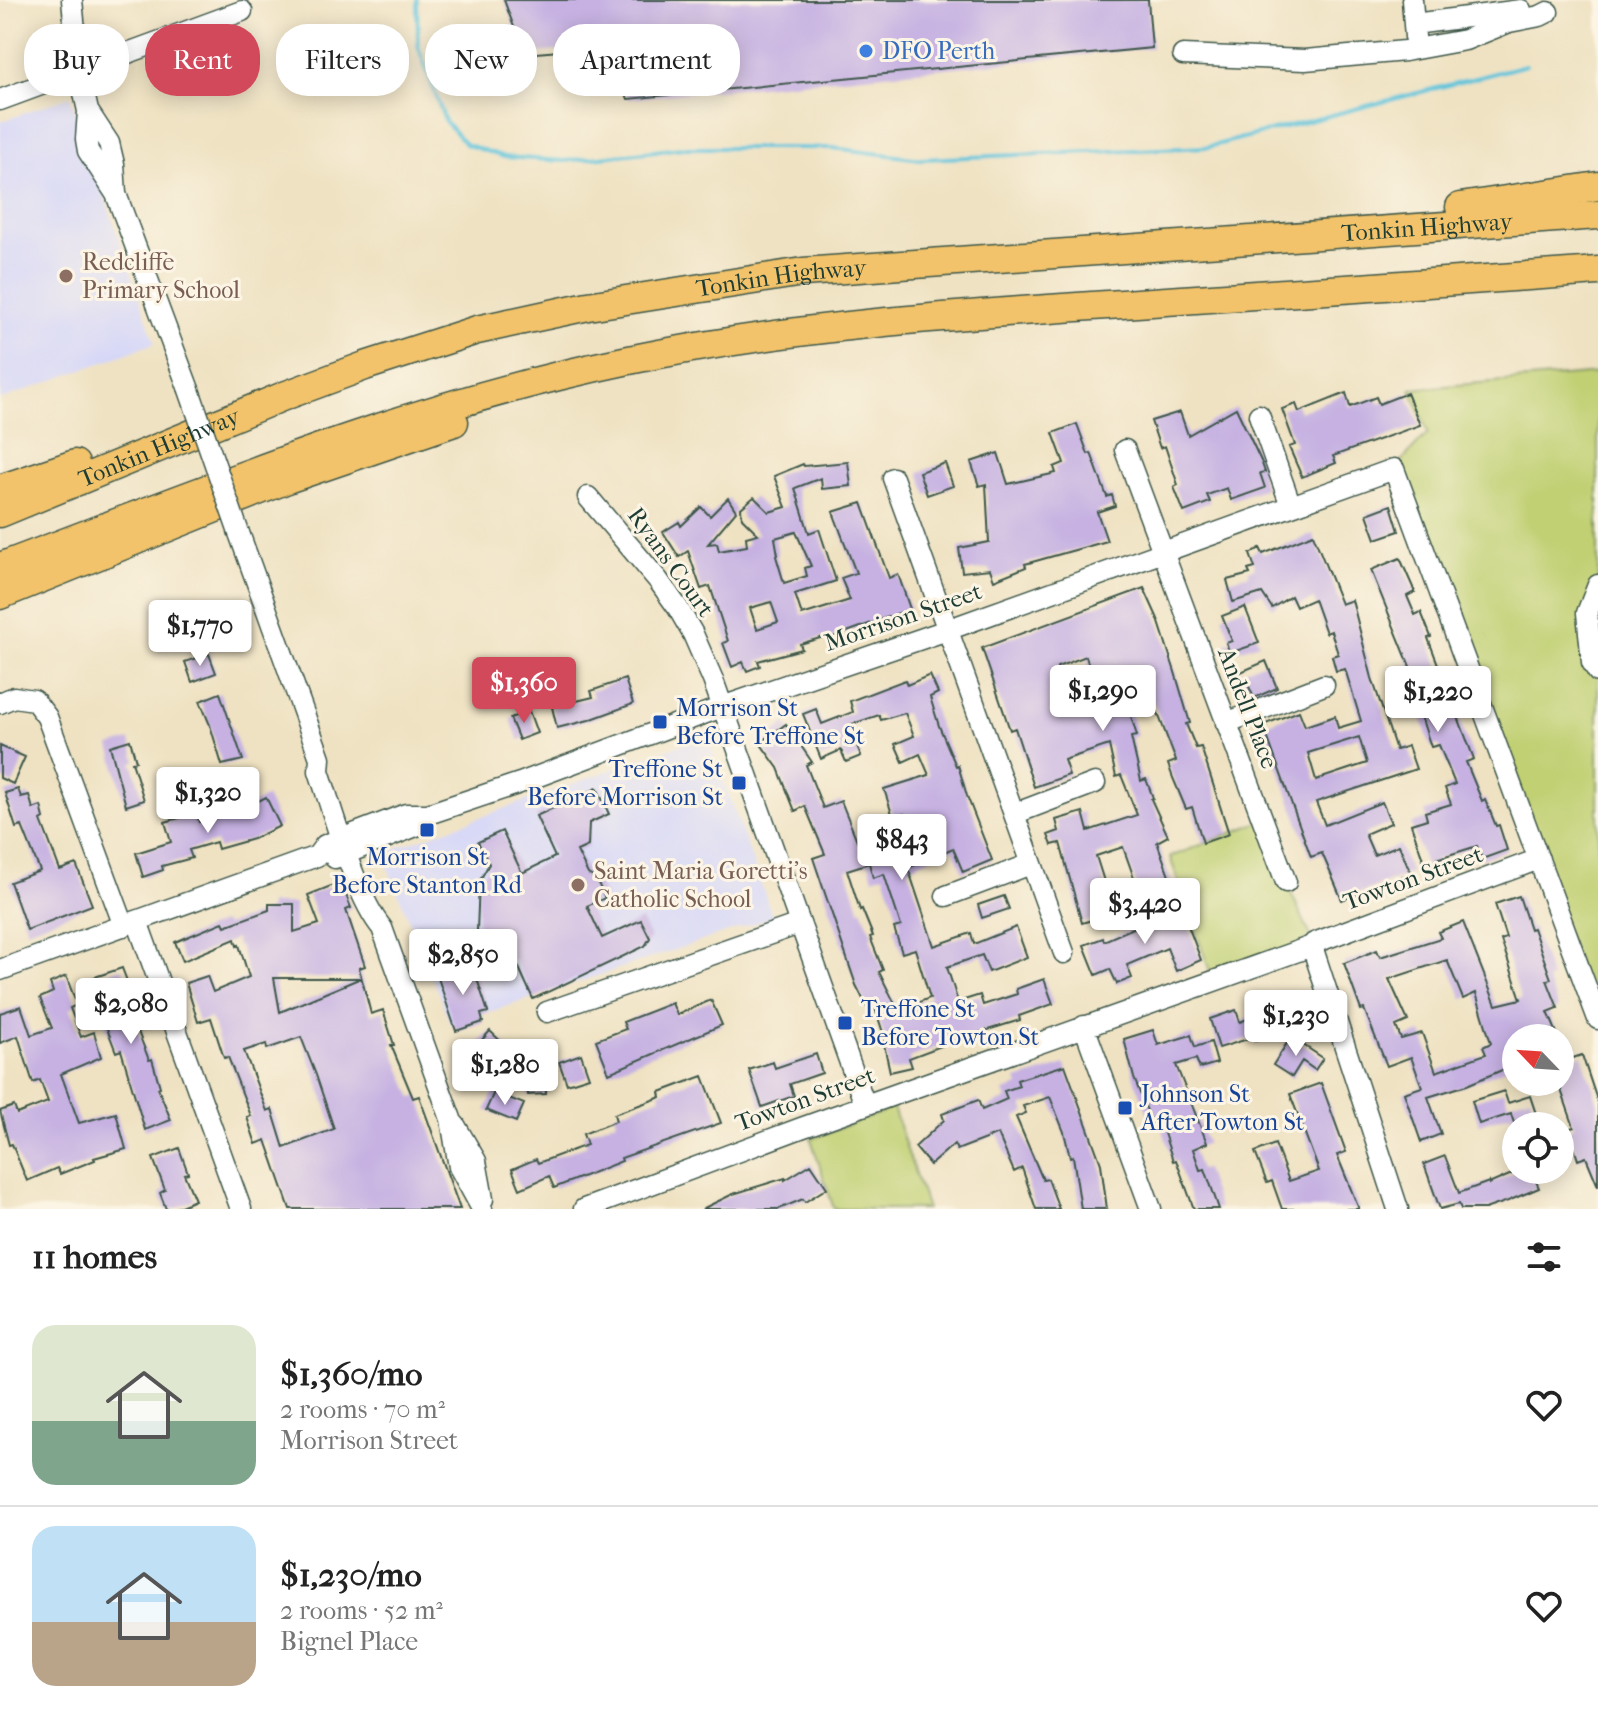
<!DOCTYPE html>
<meta charset="utf-8">
<style>
:root{--surface:#fff;--page:#f6f6f6;--text:#222;--muted:#767676;--line:#e0e0e0;--accent:#d1495b}
body{margin:0;font-family:"IM FELL French Canon",serif;background:var(--page);color:var(--text);height:100vh;display:flex;flex-direction:column;font-size:30px;white-space:nowrap}
*{box-sizing:border-box;margin:0}
p{font-size:26px;color:var(--muted)}
.icon{flex:none;width:44px;height:44px;fill:none;stroke:currentColor;stroke-width:2;stroke-linecap:round;stroke-linejoin:round}
.map{position:relative;height:1209px;overflow:hidden}
.details{display:flex;flex-direction:column;background:var(--surface);flex:1}
.details>*{flex:none}
.guide{position:absolute;left:24px;top:24px;width:800px;height:72px;display:flex;gap:16px}
.needle{width:52px;rotate:295deg}
.tools{position:absolute;left:1502px;top:1024px;display:grid;gap:16px}
.tools a{display:grid;place-items:center;width:72px;height:72px;border-radius:50%;background:var(--surface);box-shadow:0 4px 20px #0003;font-size:40px}
.price{position:absolute;translate:-50% -68px;padding:0 18px;border-radius:8px;background:#fff;color:#222;font-size:26px;line-height:52px;filter:drop-shadow(0 2px 4px #0008)}
.price::after{content:'';position:absolute;left:50%;top:48px;width:24px;height:18px;margin-left:-12px;background:inherit;clip-path:polygon(0 0,100% 0,50% 100%)}
.price.selected{background:var(--accent);color:#fff}
ul{padding:0;list-style:none}
li{display:flex;align-items:center;gap:24px;height:200px;padding:0 32px}
li+li{border-top:2px solid var(--line)}
li span{display:grid;place-items:center;flex:none;width:224px;height:160px;border-radius:24px;color:#555}
li>.icon{margin-inline-start:auto}
span .icon{width:96px;height:96px;fill:#fffc;stroke-width:1}
li b{font-size:34px}
h2{display:flex;justify-content:space-between;align-items:center;height:96px;padding:0 32px;font-size:34px}
.chip{padding:0 28px;border-radius:32px;background:var(--surface);box-shadow:0 4px 20px #0003;font-size:28px;line-height:72px}
.chip.selected{background:var(--accent);color:#fff}
.map>svg:first-child{display:block}
</style>
<div class="map">
<svg width="1598" height="1209" viewBox="0 0 1598 1209">
<rect width="100%" height="100%" fill="#fcf5e5"/>
<filter id="ink" filterUnits="userSpaceOnUse"><feTurbulence type="fractalNoise" baseFrequency=".0125" numOctaves="2"/><feDisplacementMap in="SourceGraphic" scale="16" xChannelSelector="R" yChannelSelector="G"/><feConvolveMatrix kernelMatrix="1 2 1 2 8 2 1 2 1" color-interpolation-filters="sRGB"/></filter>
<filter id="wash" filterUnits="userSpaceOnUse"><feTurbulence type="fractalNoise" baseFrequency=".006" numOctaves="4" result="noise"/><feDisplacementMap in="SourceGraphic" scale="32" xChannelSelector="R" yChannelSelector="G"/><feGaussianBlur stdDeviation="1.8" result="paint"/><feColorMatrix in="noise" values="0 0 0 0 0 0 0 0 0 0 0 0 0 0 0 0 0 1.4 0 .05"/><feComposite in="paint" operator="in"/></filter>
<g filter="url(#wash)">
<rect width="100%" height="100%" fill="#efe2c2"/>
<path fill="#d6d7f8" d="M70 96 155 343 0 400V122Z
M707 735 773 917 451 1025 382 853Z"/>
<path fill="#c1d073" stroke="#708654" stroke-width="2" d="M1598 373V585L1587 613 1598 672V1019L1394 469 1428 433 1411 389Z
M1262 821 1286 882 1314 943 1213 980 1170 857Z
M893 1108 927 1209H834L811 1139Z"/>
<g fill="none" stroke-linecap="round" stroke-linejoin="round">
<path stroke="#5fc4dc" stroke-width="4" d="M417 0 418 46 445 121 465 144 504 157 564 161 682 148H833L921 159 1208 147 1526 65"/>
</g>
<g id="blocks">
<path fill="#c6b1e2" fill-rule="evenodd" d="M504 0H1148L1152 48 628 99 608 47 524 54Z
M1346 393 1350 407 1376 397 1379 404 1407 393 1420 425 1333 456 1336 463 1302 477 1289 447 1295 445 1282 409 1296 404 1299 412Z
M1236 408 1261 461 1265 472 1260 473 1265 488 1231 500 1227 488 1207 495 1210 502 1184 512 1174 487 1178 485 1165 446 1160 448 1151 421 1180 412 1188 435Z
M1077 424 1088 454 1091 453 1107 497 1112 495 1115 506 1097 512 1107 541 1025 564 1026 567 994 580 990 569 962 572 959 548 989 542 986 484 979 486 971 462 998 453 1008 484 1056 473 1054 467 1064 463 1053 433Z
M848 462 851 486 822 489 821 478 795 488 809 533 819 529 836 581 795 594 802 615 850 600 841 578 856 573 833 512 862 503 889 578 898 574 910 609 828 639 827 636 800 644 802 649 758 661 760 666 747 671 743 662 732 667 723 643 728 641 710 586 701 589 688 551 679 557 663 532 679 522 681 526 701 507 710 516 728 498 736 511 708 544 717 543 719 551 747 546 746 537 758 534 742 518 741 508 754 497 769 512 786 507 774 476 803 464 804 466ZM796 532 811 566 805 568 807 576 784 583 776 556 778 555 775 538ZM771 602 778 622 757 629 750 608Z
M945 463 953 486 927 495 919 472Z
M1391 505 1399 531 1376 539 1367 514Z
M1313 534 1341 604 1352 600 1372 678 1396 750 1408 746 1416 769 1316 802 1325 825 1382 802 1391 823 1365 834 1374 855 1399 845 1411 873 1342 900 1322 853 1311 857 1263 725 1299 711 1305 726 1335 716 1338 728 1361 721 1345 669 1336 671 1332 656 1338 654 1331 631 1326 633 1314 599 1296 607 1291 596 1272 608 1262 593 1233 602 1227 580 1250 574 1248 570 1255 568 1250 554 1260 548 1263 554ZM1359 737 1367 763 1316 780 1308 753Z
M1400 558 1415 592 1407 596 1415 615 1421 612 1431 637 1428 638 1474 759 1466 762 1482 801 1485 799 1496 826 1499 825 1507 850 1482 859 1477 846 1436 859 1437 864 1426 868 1411 824 1427 819 1425 812 1451 804 1445 788 1455 784 1439 745 1431 747 1411 686 1417 684 1371 570Z
M1144 588 1158 619 1175 672 1190 723 1186 724 1196 748 1201 747 1229 834 1203 843 1192 807 1186 809 1173 778 1168 764 1176 761 1146 682 1123 690 1137 736 1131 737 1141 781 1146 779 1153 798 1151 799 1168 836 1157 842 1175 892 1143 903 1123 847 1096 856 1114 913 1082 923 1060 843 1052 845 1048 835 1059 831 1056 820 1083 812 1088 831 1137 815 1121 775 1116 777 1109 745 1064 760 1069 775 1034 787 1015 728 1010 730 982 648ZM1086 656 1092 677 1065 688 1057 667Z
M1245 607 1259 643 1230 653 1226 643 1232 641 1222 616Z
M209 654 216 673 192 682 185 662Z
M1266 661 1277 688 1254 698 1247 682 1240 685 1236 674Z
M930 675 938 693 930 697 939 726 956 766 958 765 967 796 992 860 963 872 953 848 908 868 934 946 971 933 974 944 1016 927 1027 957 989 972 982 955 947 967 958 1002 980 995 983 1005 1017 994 1016 989 1044 979 1053 1004 1019 1016 1020 1020 965 1037 909 1058 912 1067 890 1072 883 1040 885 1039 875 1008 869 1011 856 985 813 858 825 854 805 806 795 811 778 768 760 743 786 724 812 762 806 765 823 808 841 801 860 848 888 839 894 859 921 851 904 814 893 817 884 789 929 775 920 754 903 762 895 744 914 736 905 713 881 720 879 715 849 725 861 756 846 762 841 750 821 759 803 714 816 709 822 724 853 712 850 701 905 680 907 685ZM869 863 873 878 884 874 901 926 894 928 902 953 915 949 930 998 898 1010 879 972 883 970 870 937 873 936 862 909 860 910 847 870Z
M625 679 633 704 589 720 557 728 552 707 593 697 591 691Z
M220 693 243 760 222 765 210 725 200 701Z
M529 711 537 733 519 740 510 718Z
M130 740 136 761 132 762 144 800 126 806 110 746Z
M0 746 25 757 13 784 0 778Z
M597 788 609 814 589 823 588 846 577 851 588 874 596 879 605 898 587 906 602 938 641 920 650 938 645 946 533 999 515 959 490 958 477 931 479 882 489 864 478 842 502 831 522 873 555 857 536 816Z
M18 789 21 797 29 795 33 809 41 806 44 818 41 820 60 870 76 864 92 905 27 930 10 882 40 871 22 826 16 828 5 793Z
M266 797 280 826 253 839 218 849 216 842 189 850 192 858 162 866 163 870 143 877 136 853 171 842 165 822 197 813 199 822 239 811Z
M341 882 351 908 346 910 365 966 359 968 371 1014 383 1010 394 1045H391L413 1098 419 1096 460 1209H290L266 1140 256 1144 247 1117 251 1116 228 1057 224 1058 211 1018 198 1022 186 983 207 976 213 992 249 977 239 945 237 946 235 939 183 961 175 942 223 922 225 926 269 910V904H294V932L319 924 308 895ZM274 978H361L280 1012ZM301 1037 316 1075 334 1129 284 1148 272 1109 267 1111 244 1051 266 1044 267 1049Z
M1004 896 1009 909 982 918 978 905Z
M1519 896 1530 929 1533 928 1551 979 1547 980 1558 1008 1548 1012 1559 1038H1516V1064L1467 1085 1428 1097 1441 1134 1421 1142 1404 1093 1422 1087 1411 1057 1387 1066 1364 1009 1361 1010 1344 963 1377 950 1380 957 1441 938 1438 932 1463 922 1496 1005 1521 999 1501 940 1506 938 1495 904ZM1447 960 1463 999 1476 993 1491 1043 1483 1047 1486 1054 1436 1072 1422 1033 1401 1039 1396 1026 1408 1021 1389 979Z
M1181 907 1201 960 1176 971 1167 948 1127 965 1132 978 1117 984 1110 969 1096 975 1084 945 1103 938 1104 941Z
M464 966 466 973 474 970 488 1012 481 1014 483 1022 456 1031 437 975Z
M122 968 130 989 126 991 136 1015 132 1016 149 1060 152 1059 160 1087 158 1088 171 1120 145 1130 121 1050 116 1052 98 1005 101 1004 92 978Z
M66 976 77 1005 70 1008 81 1037 94 1032 101 1057 61 1074 79 1123 116 1113 126 1149 94 1158 95 1160 60 1174 57 1168 27 1181 12 1144 9 1145 0 1111 14 1106 17 1114 48 1102 40 1080 33 1083 18 1036 0 1043V1013L21 1006 31 1035 52 1028 40 998 53 992 50 983Z
M1283 998 1294 1026 1255 1041 1254 1037 1219 1048 1210 1019 1236 1010 1240 1022 1263 1013 1261 1007Z
M711 1000 722 1025 609 1073 596 1040 626 1029 623 1022 672 1003 677 1015Z
M1153 1030 1158 1045 1191 1035 1195 1047 1211 1042 1217 1063 1200 1068 1196 1059 1176 1065 1207 1143 1193 1149 1200 1170 1205 1169 1219 1209H1194L1176 1160 1173 1161 1161 1124 1153 1126 1134 1078 1124 1039Z
M490 1031 514 1054 497 1073 472 1051Z
M1291 1037 1323 1058 1315 1070 1302 1061 1292 1077 1273 1065Z
M581 1054 589 1077 567 1084 559 1062Z
M816 1054 822 1073 790 1084 794 1096 762 1107 749 1070 773 1062 775 1068Z
M1582 1055 1598 1103V1186L1586 1157 1578 1160 1568 1129 1574 1127 1560 1087V1062Z
M545 1060 546 1094 528 1095 526 1061Z
M1065 1065 1101 1164 1107 1209H1081L1073 1156 1070 1157 1064 1132 1050 1097 1023 1106 1026 1113 1016 1117 1043 1180 1048 1179 1059 1209H1036L1022 1168 1014 1172 998 1134 957 1150 954 1144 930 1165 915 1147 944 1120 942 1114 978 1100 982 1110 1007 1099 1004 1091 1019 1086 1017 1080Z
M703 1076 721 1123 621 1158 622 1161 554 1188 549 1176 520 1189 512 1169 536 1159 538 1163 587 1145 583 1134 616 1121 614 1114 661 1097 660 1092Z
M1321 1083 1346 1152 1337 1155 1359 1209H1282L1272 1181 1267 1183 1255 1152 1275 1144 1289 1181 1319 1171 1290 1094Z
M1504 1091 1508 1103 1530 1096 1540 1126H1515L1511 1114 1479 1124 1472 1101Z
M494 1092 524 1104 516 1122 486 1110Z
M179 1148 188 1173 184 1174 195 1200 174 1209H166L160 1193 165 1190 153 1158Z
M1445 1156 1459 1193 1489 1182V1184L1521 1170H1555L1535 1179 1539 1188 1508 1201 1485 1209H1461L1459 1204 1440 1209 1424 1164Z
M811 1164 827 1188 805 1202 803 1199 779 1209H702L733 1194 785 1178V1180Z"/>
</g>
</g>
<g filter="url(#ink)">
<use href="#blocks" fill-opacity="0" stroke="#3e5649" stroke-width="2"/>
<g fill="none" stroke-linecap="round" stroke-linejoin="round">
<defs>
<path id="minor" d="M72 0 79 71 88 111 86 139 88 151 116 194 188 387
M1412 0 1415 37
M1414 24 1521 10
M1183 55 1305 60 1405 51 1465 40 1509 22 1540 16 1548 12
M0 100 242 11
M88 111 109 143 114 164 116 194
M1259 415 1291 506
M1125 450 1286 882
M893 478 1064 953
M588 497 658 580 678 608 693 634 713 680 865 1105
M239 533 320 758 319 771C333 812 356 898 382 928L451 1119 459 1167 482 1209
M1598 585 1587 613 1592 662 1598 672
M0 703 14 697 34 700 47 717 124 926
M1226 723 1324 685
M1014 814 1095 783
M335 858 416 826 428 814
M946 896 1031 864
M137 921 241 1209
M1312 946 1398 1209
M0 970 317 856 325 845 406 814H428L520 783 722 707 947 630 1394 469 1598 1019
M547 1012 799 924
M1084 1026 1151 1209
M455 1125 476 1161 483 1199
M584 1209 801 1128 1312 946 1314 943 1539 859"/>
<g id="highway">
<path d="M1460 207 1598 186"/>
<path d="M0 489 75 464"/>
<path id="s1" d="M0 513 284 396 365 366 477 330 588 306 803 272 1598 215"/>
<path d="M0 567C206 490 408 406 624 361 788 326 955 315 1122 304 1281 293 1439 283 1598 271"/>
<path d="M0 595 290 478 454 422"/>
</g>
</defs>
<use href="#minor" stroke="#3e5649" stroke-width="23"/>
<use href="#highway" stroke="#3e5649" stroke-width="31"/>
<use href="#minor" stroke="#fff" stroke-width="20"/>
<use href="#highway" stroke="#f2c36a" stroke-width="28"/>
<defs>
<path id="minor-bridge" d="M188 387 239 533"/>
</defs>
<use href="#minor-bridge" stroke="#3e5649" stroke-width="23" stroke-linecap="butt"/>
<use href="#minor-bridge" stroke="#fff" stroke-width="20"/>
</g>
</g>
<circle fill="#3f7fe0" stroke="#fcf5e5" stroke-width="3" cx="866" cy="51" r="8"/>
<g fill="#8d6e63" stroke="#fcf5e5" stroke-width="3">
<circle cx="66" cy="276" r="8"/>
<circle cx="578" cy="885" r="8"/>
</g>
<g fill="#1a4fb4" stroke="#fcf5e5" stroke-width="3">
<rect x="652" y="714" width="16" height="16" rx="4"/>
<rect x="731" y="775" width="16" height="16" rx="4"/>
<rect x="419" y="822" width="16" height="16" rx="4"/>
<rect x="837" y="1015" width="16" height="16" rx="4"/>
<rect x="1117" y="1100" width="16" height="16" rx="4"/>
</g>
<g text-anchor="middle" stroke-width="6" stroke-linejoin="round" paint-order="stroke">
<g font-size="24" fill="#366cbe" stroke="#fcf5e5" text-anchor="start">
<text x="882" y="59">DFO Perth</text>
</g>
<g font-size="24" fill="#1f3d34" stroke="#fcf5e5">
<text dy="8" stroke="none"><textPath href="#s1" startOffset="1468">Tonkin Highway</textPath></text>
<text dy="8" stroke="none"><textPath href="#s1" startOffset="820">Tonkin Highway</textPath></text>
<text dy="8" stroke="none"><textPath href="#s1" startOffset="172">Tonkin Highway</textPath></text>
<text transform="translate(671 562) rotate(54)" y="8">Ryans Court</text>
<text transform="translate(903 617) rotate(-19)" y="8">Morrison Street</text>
<text transform="translate(1248 708) rotate(69)" y="8">Andell Place</text>
<text transform="translate(1413 878) rotate(-20)" y="8">Towton Street</text>
<text transform="translate(805 1099) rotate(-20)" y="8">Towton Street</text>
</g>
<g font-size="24" fill="#785e54" stroke="#fcf5e5" text-anchor="start">
<text x="82" y="270">Redcliffe<tspan x="82" dy="28">Primary School</tspan></text>
<text x="594" y="879">Saint Maria Goretti’s<tspan x="594" dy="28">Catholic School</tspan></text>
</g>
<g font-size="24" fill="#164399" stroke="#fcf5e5" text-anchor="start">
<text x="676" y="716">Morrison St<tspan x="676" dy="28">Before Treffone St</tspan></text>
<text x="723" y="777" text-anchor="end">Treffone St<tspan x="723" dy="28">Before Morrison St</tspan></text>
<text x="427" y="865" text-anchor="middle">Morrison St<tspan x="427" dy="28">Before Stanton Rd</tspan></text>
<text x="861" y="1017">Treffone St<tspan x="861" dy="28">Before Towton St</tspan></text>
<text x="1141" y="1102">Johnson St<tspan x="1141" dy="28">After Towton St</tspan></text>
</g>
</g>
</svg>
<div class="tools">
<a><svg class="needle" viewBox="-14 -14 28 28"><path d="M0-13l5 13h-10z" fill="#e53935"/><path d="M0 13l5-13h-10z" fill="#767676"/></svg></a>
<a><svg class="icon" aria-label="locate" viewBox="0 0 24 24"><circle cx="12" cy="12" r="6"/><path d="M12 2v4M12 18v4M2 12h4M18 12h4"/></svg></a>
</div>
<b class="price" style="left:200px;top:668px">$1,770</b>
<b class="price selected" style="left:524px;top:725px">$1,360</b>
<b class="price" style="left:1103px;top:733px">$1,290</b>
<b class="price" style="left:1438px;top:734px">$1,220</b>
<b class="price" style="left:208px;top:835px">$1,320</b>
<b class="price" style="left:902px;top:882px">$843</b>
<b class="price" style="left:1145px;top:946px">$3,420</b>
<b class="price" style="left:463px;top:997px">$2,850</b>
<b class="price" style="left:131px;top:1046px">$2,080</b>
<b class="price" style="left:1296px;top:1058px">$1,230</b>
<b class="price" style="left:505px;top:1107px">$1,280</b>
<div class="guide">
<a class="chip">Buy</a>
<a class="chip selected">Rent</a>
<a class="chip">Filters</a>
<a class="chip">New</a>
<a class="chip">Apartment</a>
</div>
</div>
<section class="details">
<h2>11 homes<svg class="icon" aria-label="filters" viewBox="0 0 24 24"><path d="M4 7h16M4 17h16"/><circle cx="9" cy="7" r="2"/><circle cx="15" cy="17" r="2"/></svg></h2>
<ul>
<li><span style="background:linear-gradient(#dfe7d0 60%,#7fa58c 0)"><svg class="icon" aria-label="home" viewBox="0 0 24 24"><path d="M3 11l9-7 9 7M6 9v11h12V9"/></svg></span><div><b>$1,360/mo</b><p>2 rooms · 70 m²</p><p>Morrison Street</p></div><svg class="icon" aria-label="heart" viewBox="0 0 24 24"><path d="M12 20l-8-8c-3-5 5-10 8-4 3-6 11-1 8 4z"/></svg></li>
<li><span style="background:linear-gradient(#bfe0f5 60%,#b9a48a 0)"><svg class="icon" aria-label="home" viewBox="0 0 24 24"><path d="M3 11l9-7 9 7M6 9v11h12V9"/></svg></span><div><b>$1,230/mo</b><p>2 rooms · 52 m²</p><p>Bignel Place</p></div><svg class="icon" aria-label="heart" viewBox="0 0 24 24"><path d="M12 20l-8-8c-3-5 5-10 8-4 3-6 11-1 8 4z"/></svg></li>
</ul>
</section>
